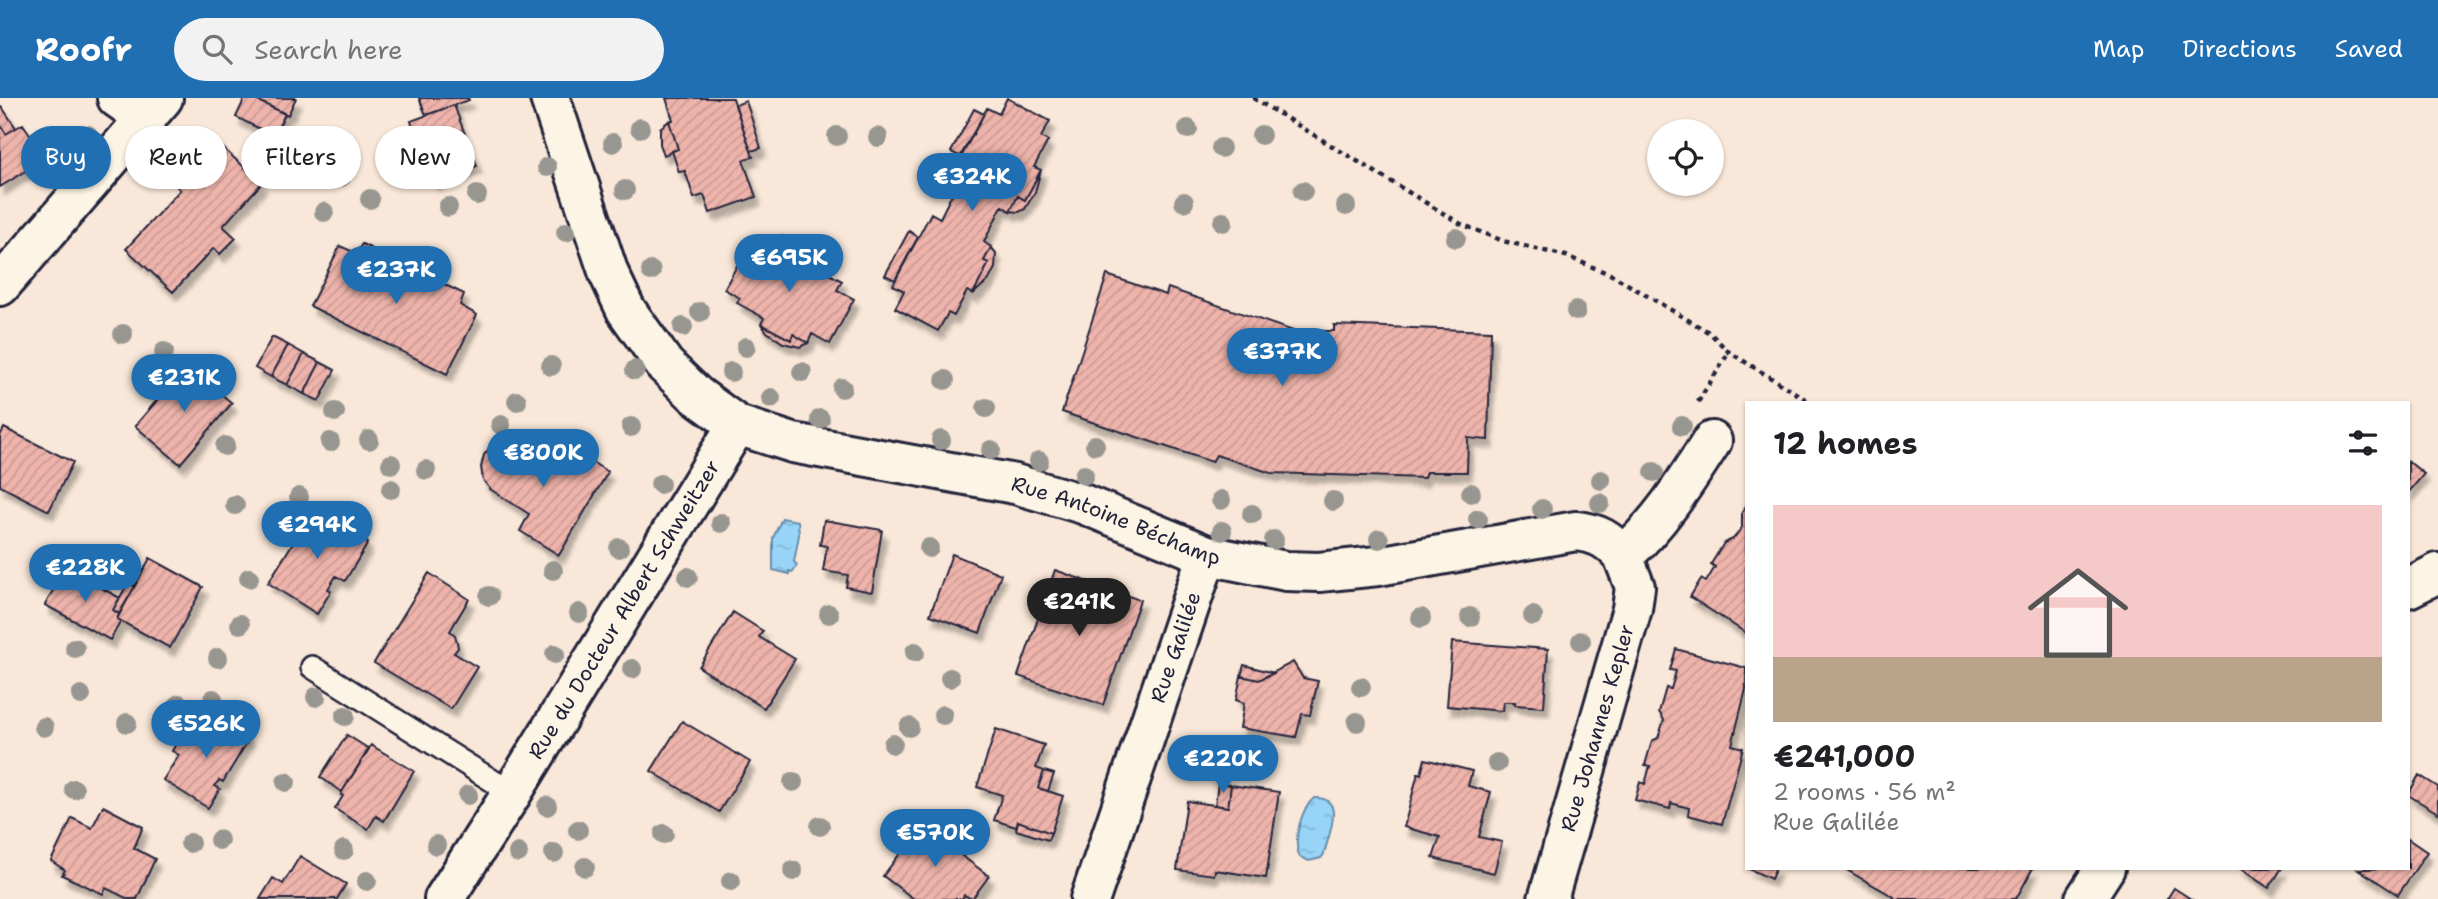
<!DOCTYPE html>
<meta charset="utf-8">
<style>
:root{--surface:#fff;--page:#f2f2f2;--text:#202124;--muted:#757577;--accent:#1f6fb2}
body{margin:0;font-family:"Shantell Sans",sans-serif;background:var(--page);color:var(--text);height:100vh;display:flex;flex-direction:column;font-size:26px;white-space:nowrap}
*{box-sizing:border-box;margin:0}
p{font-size:23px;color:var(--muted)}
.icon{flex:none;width:38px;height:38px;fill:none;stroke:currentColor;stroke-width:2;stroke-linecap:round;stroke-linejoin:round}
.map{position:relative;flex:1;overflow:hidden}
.panel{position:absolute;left:1745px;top:303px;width:665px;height:469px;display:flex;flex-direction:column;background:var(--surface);border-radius:0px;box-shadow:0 2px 5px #0004}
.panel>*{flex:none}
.guide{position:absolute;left:21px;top:28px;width:665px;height:63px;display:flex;gap:14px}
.buttons{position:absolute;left:1647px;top:21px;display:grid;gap:14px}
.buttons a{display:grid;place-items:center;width:77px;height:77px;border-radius:50%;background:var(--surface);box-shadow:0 2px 5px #0004;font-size:35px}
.price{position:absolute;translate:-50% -60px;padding:0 16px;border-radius:24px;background:var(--accent);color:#fff;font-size:23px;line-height:46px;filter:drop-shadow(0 2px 4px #0008)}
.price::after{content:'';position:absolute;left:50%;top:42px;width:21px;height:16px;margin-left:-10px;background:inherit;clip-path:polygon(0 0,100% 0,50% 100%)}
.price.current{background:#222;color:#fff}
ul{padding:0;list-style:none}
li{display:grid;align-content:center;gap:14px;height:371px;padding:0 28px}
li span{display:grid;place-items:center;height:217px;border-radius:0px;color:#555}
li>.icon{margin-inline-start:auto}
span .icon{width:126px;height:126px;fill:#fffc;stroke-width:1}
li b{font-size:30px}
h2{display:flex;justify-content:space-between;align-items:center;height:84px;padding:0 28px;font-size:30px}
.chip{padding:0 24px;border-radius:32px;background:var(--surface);box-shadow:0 2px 5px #0004;font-size:24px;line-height:63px}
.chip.current{background:var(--accent);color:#fff}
header{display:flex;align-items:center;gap:42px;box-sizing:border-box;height:98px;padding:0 35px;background:var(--accent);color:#fff}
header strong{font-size:33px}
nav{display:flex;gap:38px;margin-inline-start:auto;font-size:24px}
.search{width:490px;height:63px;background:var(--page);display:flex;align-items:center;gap:18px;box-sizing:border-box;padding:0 24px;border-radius:38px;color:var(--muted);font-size:26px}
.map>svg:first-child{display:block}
</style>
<header>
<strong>Roofr</strong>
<div class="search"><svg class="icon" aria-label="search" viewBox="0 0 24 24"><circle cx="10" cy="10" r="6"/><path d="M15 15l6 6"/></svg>Search here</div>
<nav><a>Map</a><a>Directions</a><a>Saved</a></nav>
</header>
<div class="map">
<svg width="2438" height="801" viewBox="0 0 2438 801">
<defs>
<pattern id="water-ripples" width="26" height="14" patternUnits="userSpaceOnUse" patternTransform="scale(1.75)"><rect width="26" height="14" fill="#97d4f8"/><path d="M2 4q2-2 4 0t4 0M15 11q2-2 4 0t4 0" fill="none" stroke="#82b6d6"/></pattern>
<pattern id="building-hatch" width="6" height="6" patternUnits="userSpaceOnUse" patternTransform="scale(1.75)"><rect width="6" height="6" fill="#eeb4ab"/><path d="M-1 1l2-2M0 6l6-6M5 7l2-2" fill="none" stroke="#cc9a94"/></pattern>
<filter id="shadow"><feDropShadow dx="4.5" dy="8" stdDeviation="2" flood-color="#0004"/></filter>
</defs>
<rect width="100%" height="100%" fill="#f9e8d9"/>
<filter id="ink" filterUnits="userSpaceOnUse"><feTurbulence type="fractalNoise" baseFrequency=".0143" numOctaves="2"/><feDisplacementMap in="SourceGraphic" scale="14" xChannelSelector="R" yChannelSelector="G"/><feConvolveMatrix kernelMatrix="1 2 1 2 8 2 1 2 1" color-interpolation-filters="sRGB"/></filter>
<g filter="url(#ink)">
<path fill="url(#water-ripples)" stroke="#688dac" stroke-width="2" d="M782 420 798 423 799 437 794 464 797 467 793 474 789 473V476L773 472V440Z
M1314 700C1347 698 1328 738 1324 756L1321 760 1309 763 1300 759C1292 743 1301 711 1314 700Z"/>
<path fill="url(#building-hatch)" stroke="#22223b" stroke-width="2" filter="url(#shadow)" d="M245 0H252L285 16 274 38 236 19Z
M252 0H296L288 17Z
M419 0H468L469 2 426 17Z
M666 0H733L753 59 743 62 756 99 710 115 704 97 694 100 685 73 679 74 672 53 678 51 669 23 673 22Z
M1007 0 1050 23 1041 39 1048 43 1034 69 1041 72 1025 102 1018 98 1010 113 1002 108 984 144 991 149 984 163 989 165 973 196 967 193 954 218 948 215 938 233 895 210 904 193 893 187 931 115 940 120 957 86 948 81 987 10 999 16Z
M746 3 761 50 751 53 735 7Z
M454 7 477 68 434 84 411 23Z
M2 9 16 30 6 36 0 26V11Z
M974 11 984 16 961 59 951 54Z
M669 23 678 51 664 57 660 46V30Z
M0 26 6 36 23 26 46 60 0 89Z
M214 42 262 85 223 128 236 140 220 156 214 150 173 194 126 151 180 92 175 86Z
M1041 72 1035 94 1025 111 1019 114 1010 113 1018 98 1025 102Z
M909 133 918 139 895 182 885 177Z
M782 138 824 161 819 171 776 148Z
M770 144 842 183 837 192 854 201 830 246 812 236 808 245 793 236 791 242 761 226 764 220 737 205 740 200 724 191 748 148 764 156Z
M362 146 464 196 460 207 477 217 447 276 310 208 340 148 356 155Z
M991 149 996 155 995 170 989 182 973 196 989 165 984 163Z
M1107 177 1166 197 1168 190 1293 233H1334V227L1491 233 1488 342 1468 340 1467 374H1426L1424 380 1271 375 1216 357 1212 364 1062 314Z
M761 226 791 242 793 236 808 245 800 249 783 245 767 234Z
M272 239 288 247 271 279 255 270Z
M288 247 304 256 287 287 271 279Z
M304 256 320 264 304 296 287 287Z
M320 264 335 272 319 303 304 296Z
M187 267 232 305 180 366 135 328Z
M4 330 73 364 49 413 0 388V338Z
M512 341 522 344 560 368 571 351 608 374 559 457 520 433 529 416 490 391 483 382 481 369 484 357 491 348Z
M2408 363 2424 376 2408 395Z
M1746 408V535L1690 499 1701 481 1706 484 1715 469 1711 466 1724 445 1733 441 1737 436 1742 429V415Z
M314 411 368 445 345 483 336 478 328 491 331 493 317 516 268 485Z
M824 422 882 432 872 494 846 489 848 477 823 473 827 448 820 447Z
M952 456 1001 476 980 535 930 517Z
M150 460 203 489 170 550 117 521Z
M65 470 120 500 113 512 119 516 117 521 121 523 110 542 45 507Z
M1055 472 1140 502 1103 607 1018 578Z
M429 475 469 501 450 533 455 537 457 544 458 550 454 555 477 569 451 611 374 565Z
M128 485 135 488 119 516 113 512Z
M733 514 763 533 759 539 795 561 764 610 699 569Z
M1452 544 1548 551 1544 609 1515 607V604H1503L1502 613 1447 608Z
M1676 551 1746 570V591L1732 647 1743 650 1722 726 1688 717 1689 710 1671 705 1670 711 1635 702 1640 684 1645 686 1650 668 1645 667 1652 643 1658 640 1664 622 1659 614 1666 590 1671 591 1676 573 1670 572Z
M1293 564 1303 580 1318 583 1310 617 1302 616 1296 639 1240 630 1244 605 1236 602 1241 578 1259 582Z
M1244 567 1274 575 1259 582 1241 578Z
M213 616 250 639 223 684 219 682 215 688 220 691 208 710 163 682 179 657 172 653 186 629 200 638Z
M682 623 750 664 719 714 651 673Z
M996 631 1044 647 1036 670 1044 673 1038 690 1063 698 1051 735 1018 723 1016 729 994 722 1002 697 977 689Z
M347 637 369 651 342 694 320 679Z
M371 647 414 673 384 723 376 718 368 731 335 711 343 698 341 697 342 694Z
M1425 661 1472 673 1468 688 1491 694 1479 739 1502 744 1494 775 1433 760 1440 739 1404 729 1418 675 1421 676Z
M1044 673 1054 676 1048 693 1038 690Z
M2419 677 2438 689V715L2408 697Z
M1218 685 1231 687 1228 709 1215 707Z
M1231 687 1279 694 1266 780 1215 772 1214 777 1177 772 1187 703 1228 709Z
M103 708 143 729 134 750 155 761 137 801H128L106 790 103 796 62 777 65 772 51 763 72 720 92 730Z
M1018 723 1051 735 1048 742 1016 732Z
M930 727 954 745 950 749 989 778 972 801 964 797 962 801H914L883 778 921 728 926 732Z
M2408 741 2427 754 2398 797 2358 771 2408 770Z
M300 758 346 786 337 801H260L273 780 283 786Z
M1747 770H1776L1771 781Z
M1843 770H2033L2016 801H1893L1894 799Z
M2239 770H2282L2269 790Z
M2174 790 2191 801H2167Z"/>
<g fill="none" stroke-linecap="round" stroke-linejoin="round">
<defs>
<path id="service" d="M312 569 512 695"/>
<g id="minor">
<path d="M117 0 147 21"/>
<path id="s1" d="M550 0 609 176 626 212 665 267 696 297 737 327 793 345 1015 386 1083 406 1207 457 1286 473 1319 474 1378 468 1576 433C1598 435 1609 442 1623 458 1660 425 1685 385 1712 343"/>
<path d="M0 188 163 0"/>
<path d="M2408 490 2438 475"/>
<path id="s2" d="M444 801 512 695 737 327"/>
<path id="s3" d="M1090 801 1207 457"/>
<path id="s4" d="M1548 801 1632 511 1635 489 1623 458"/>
<path d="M2085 801 2105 770"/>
</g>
</defs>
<use href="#service" stroke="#22223b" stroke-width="26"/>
<use href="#minor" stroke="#22223b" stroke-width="44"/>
<path stroke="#22223b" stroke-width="4.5" stroke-dasharray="5 5" stroke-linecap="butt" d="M1253 0 1461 126 1503 143 1566 158 1612 177 1710 235 1729 254 1810 304
M1698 304 1729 254"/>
<use href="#service" stroke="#fcf5e5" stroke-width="21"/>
<use href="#minor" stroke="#fcf5e5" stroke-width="38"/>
</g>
<g fill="#989690">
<circle cx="640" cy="30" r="10"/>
<circle cx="1188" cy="31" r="10"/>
<circle cx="88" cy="37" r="10"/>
<circle cx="1261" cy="37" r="10"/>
<circle cx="837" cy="38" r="10"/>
<circle cx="878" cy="39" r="10"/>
<circle cx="613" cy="45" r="10"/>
<circle cx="1221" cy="50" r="10"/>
<circle cx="547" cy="69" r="10"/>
<circle cx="341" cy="79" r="10"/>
<circle cx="625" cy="92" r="10"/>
<circle cx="1303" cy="93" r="10"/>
<circle cx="477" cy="97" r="10"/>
<circle cx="370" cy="101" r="10"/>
<circle cx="1184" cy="104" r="10"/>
<circle cx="1346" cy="108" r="10"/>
<circle cx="448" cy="109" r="10"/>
<circle cx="324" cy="114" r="10"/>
<circle cx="1223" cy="124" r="10"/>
<circle cx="566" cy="134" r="10"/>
<circle cx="1456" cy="140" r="10"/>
<circle cx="651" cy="173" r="10"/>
<circle cx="1576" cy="213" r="10"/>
<circle cx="700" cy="214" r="10"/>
<circle cx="683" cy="229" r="10"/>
<circle cx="123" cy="236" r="10"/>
<circle cx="746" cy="249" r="10"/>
<circle cx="164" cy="254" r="10"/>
<circle cx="551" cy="268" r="10"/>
<circle cx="635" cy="272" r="10"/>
<circle cx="731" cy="274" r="10"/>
<circle cx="802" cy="274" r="10"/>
<circle cx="945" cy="282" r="10"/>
<circle cx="842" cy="290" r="10"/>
<circle cx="771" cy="300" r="10"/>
<circle cx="517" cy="303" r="10"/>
<circle cx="986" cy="310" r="10"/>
<circle cx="335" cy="314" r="10"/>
<circle cx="820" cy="321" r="10"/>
<circle cx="501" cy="327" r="10"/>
<circle cx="1682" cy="328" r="10"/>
<circle cx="631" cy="329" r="10"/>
<circle cx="369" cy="342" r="10"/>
<circle cx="941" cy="342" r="10"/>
<circle cx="330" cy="344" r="10"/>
<circle cx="1095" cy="347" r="10"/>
<circle cx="225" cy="348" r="10"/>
<circle cx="991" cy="352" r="10"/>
<circle cx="1039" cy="363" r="10"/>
<circle cx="391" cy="366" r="10"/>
<circle cx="426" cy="372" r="10"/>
<circle cx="1654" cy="374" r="10"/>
<circle cx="1084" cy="377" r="10"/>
<circle cx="1601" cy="382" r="10"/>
<circle cx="660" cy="386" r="10"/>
<circle cx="391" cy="391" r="10"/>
<circle cx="1471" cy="395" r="10"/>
<circle cx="299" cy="399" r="10"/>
<circle cx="1221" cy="402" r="10"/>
<circle cx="1333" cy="403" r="10"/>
<circle cx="1600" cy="405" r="10"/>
<circle cx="235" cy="407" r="10"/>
<circle cx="1542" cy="411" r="10"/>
<circle cx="1252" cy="416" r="10"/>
<circle cx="1478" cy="421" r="10"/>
<circle cx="721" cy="425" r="10"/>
<circle cx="1222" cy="433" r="10"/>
<circle cx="1379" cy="441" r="10"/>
<circle cx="1274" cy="442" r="10"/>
<circle cx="619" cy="450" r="10"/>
<circle cx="929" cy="450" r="10"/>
<circle cx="553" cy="472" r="10"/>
<circle cx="688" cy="479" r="10"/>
<circle cx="249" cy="480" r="10"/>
<circle cx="489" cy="498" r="10"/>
<circle cx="579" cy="515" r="10"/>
<circle cx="829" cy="516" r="10"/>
<circle cx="1533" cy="518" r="10"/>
<circle cx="1470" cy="519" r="10"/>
<circle cx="1421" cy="520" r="10"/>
<circle cx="240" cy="526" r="10"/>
<circle cx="1581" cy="543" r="10"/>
<circle cx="75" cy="550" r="10"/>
<circle cx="915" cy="554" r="10"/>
<circle cx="555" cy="556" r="10"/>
<circle cx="218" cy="560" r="10"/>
<circle cx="632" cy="571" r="10"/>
<circle cx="950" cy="580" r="10"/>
<circle cx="1361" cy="589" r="10"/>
<circle cx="81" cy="597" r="10"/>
<circle cx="316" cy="599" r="10"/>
<circle cx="213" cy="601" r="10"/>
<circle cx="179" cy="606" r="10"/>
<circle cx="943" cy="617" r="10"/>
<circle cx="345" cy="618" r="10"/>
<circle cx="1357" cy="624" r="10"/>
<circle cx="127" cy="625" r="10"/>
<circle cx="44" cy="629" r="10"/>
<circle cx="909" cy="629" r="10"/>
<circle cx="893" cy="646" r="10"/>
<circle cx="1497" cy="665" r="10"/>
<circle cx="286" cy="684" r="10"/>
<circle cx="793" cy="684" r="10"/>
<circle cx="74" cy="691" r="10"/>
<circle cx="468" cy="697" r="10"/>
<circle cx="547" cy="708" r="10"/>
<circle cx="820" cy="728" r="10"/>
<circle cx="578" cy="732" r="10"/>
<circle cx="664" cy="736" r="10"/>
<circle cx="219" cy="742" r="10"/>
<circle cx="190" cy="745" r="10"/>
<circle cx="436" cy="747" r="10"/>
<circle cx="344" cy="752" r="10"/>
<circle cx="518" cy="755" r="10"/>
<circle cx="554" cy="755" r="10"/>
<circle cx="585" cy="769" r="10"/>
<circle cx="793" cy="773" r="10"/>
<circle cx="367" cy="783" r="10"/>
<circle cx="731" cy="783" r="10"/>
</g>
</g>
<g text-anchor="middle" stroke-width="6" stroke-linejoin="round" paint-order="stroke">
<g font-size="21" fill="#22223b" stroke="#fcf5e5">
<text dy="7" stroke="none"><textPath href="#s1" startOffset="779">Rue Antoine Béchamp</textPath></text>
<text dy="7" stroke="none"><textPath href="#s2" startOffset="341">Rue du Docteur Albert Schweitzer</textPath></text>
<text dy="7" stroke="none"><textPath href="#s3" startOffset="266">Rue Galilée</textPath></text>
<text dy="7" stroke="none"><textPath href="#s4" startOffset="178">Rue Johannes Kepler</textPath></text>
</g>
</g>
</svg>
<div class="buttons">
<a><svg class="icon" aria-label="locate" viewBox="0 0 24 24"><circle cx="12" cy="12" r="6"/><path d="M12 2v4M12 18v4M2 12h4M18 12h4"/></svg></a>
</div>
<b class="price" style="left:972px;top:115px">€324K</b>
<b class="price" style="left:789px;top:196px">€695K</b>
<b class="price" style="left:396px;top:208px">€237K</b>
<b class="price" style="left:1282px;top:290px">€377K</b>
<b class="price" style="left:184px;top:316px">€231K</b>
<b class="price" style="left:543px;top:391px">€800K</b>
<b class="price" style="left:317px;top:463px">€294K</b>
<b class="price" style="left:85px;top:506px">€228K</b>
<b class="price current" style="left:1079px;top:540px">€241K</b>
<b class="price" style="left:206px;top:662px">€526K</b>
<b class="price" style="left:1223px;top:697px">€220K</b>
<b class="price" style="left:935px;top:771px">€570K</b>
<div class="guide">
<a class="chip current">Buy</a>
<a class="chip">Rent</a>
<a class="chip">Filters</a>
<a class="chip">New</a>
</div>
<section class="panel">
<h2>12 homes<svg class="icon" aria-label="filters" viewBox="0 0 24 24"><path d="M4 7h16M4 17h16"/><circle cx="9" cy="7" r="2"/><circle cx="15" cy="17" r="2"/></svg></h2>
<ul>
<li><span style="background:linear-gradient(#f6c9c9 70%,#b9a48a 0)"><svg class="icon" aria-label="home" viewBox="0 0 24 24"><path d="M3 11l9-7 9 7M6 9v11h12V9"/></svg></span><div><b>€241,000</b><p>2 rooms · 56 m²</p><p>Rue Galilée</p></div></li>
</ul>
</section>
</div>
